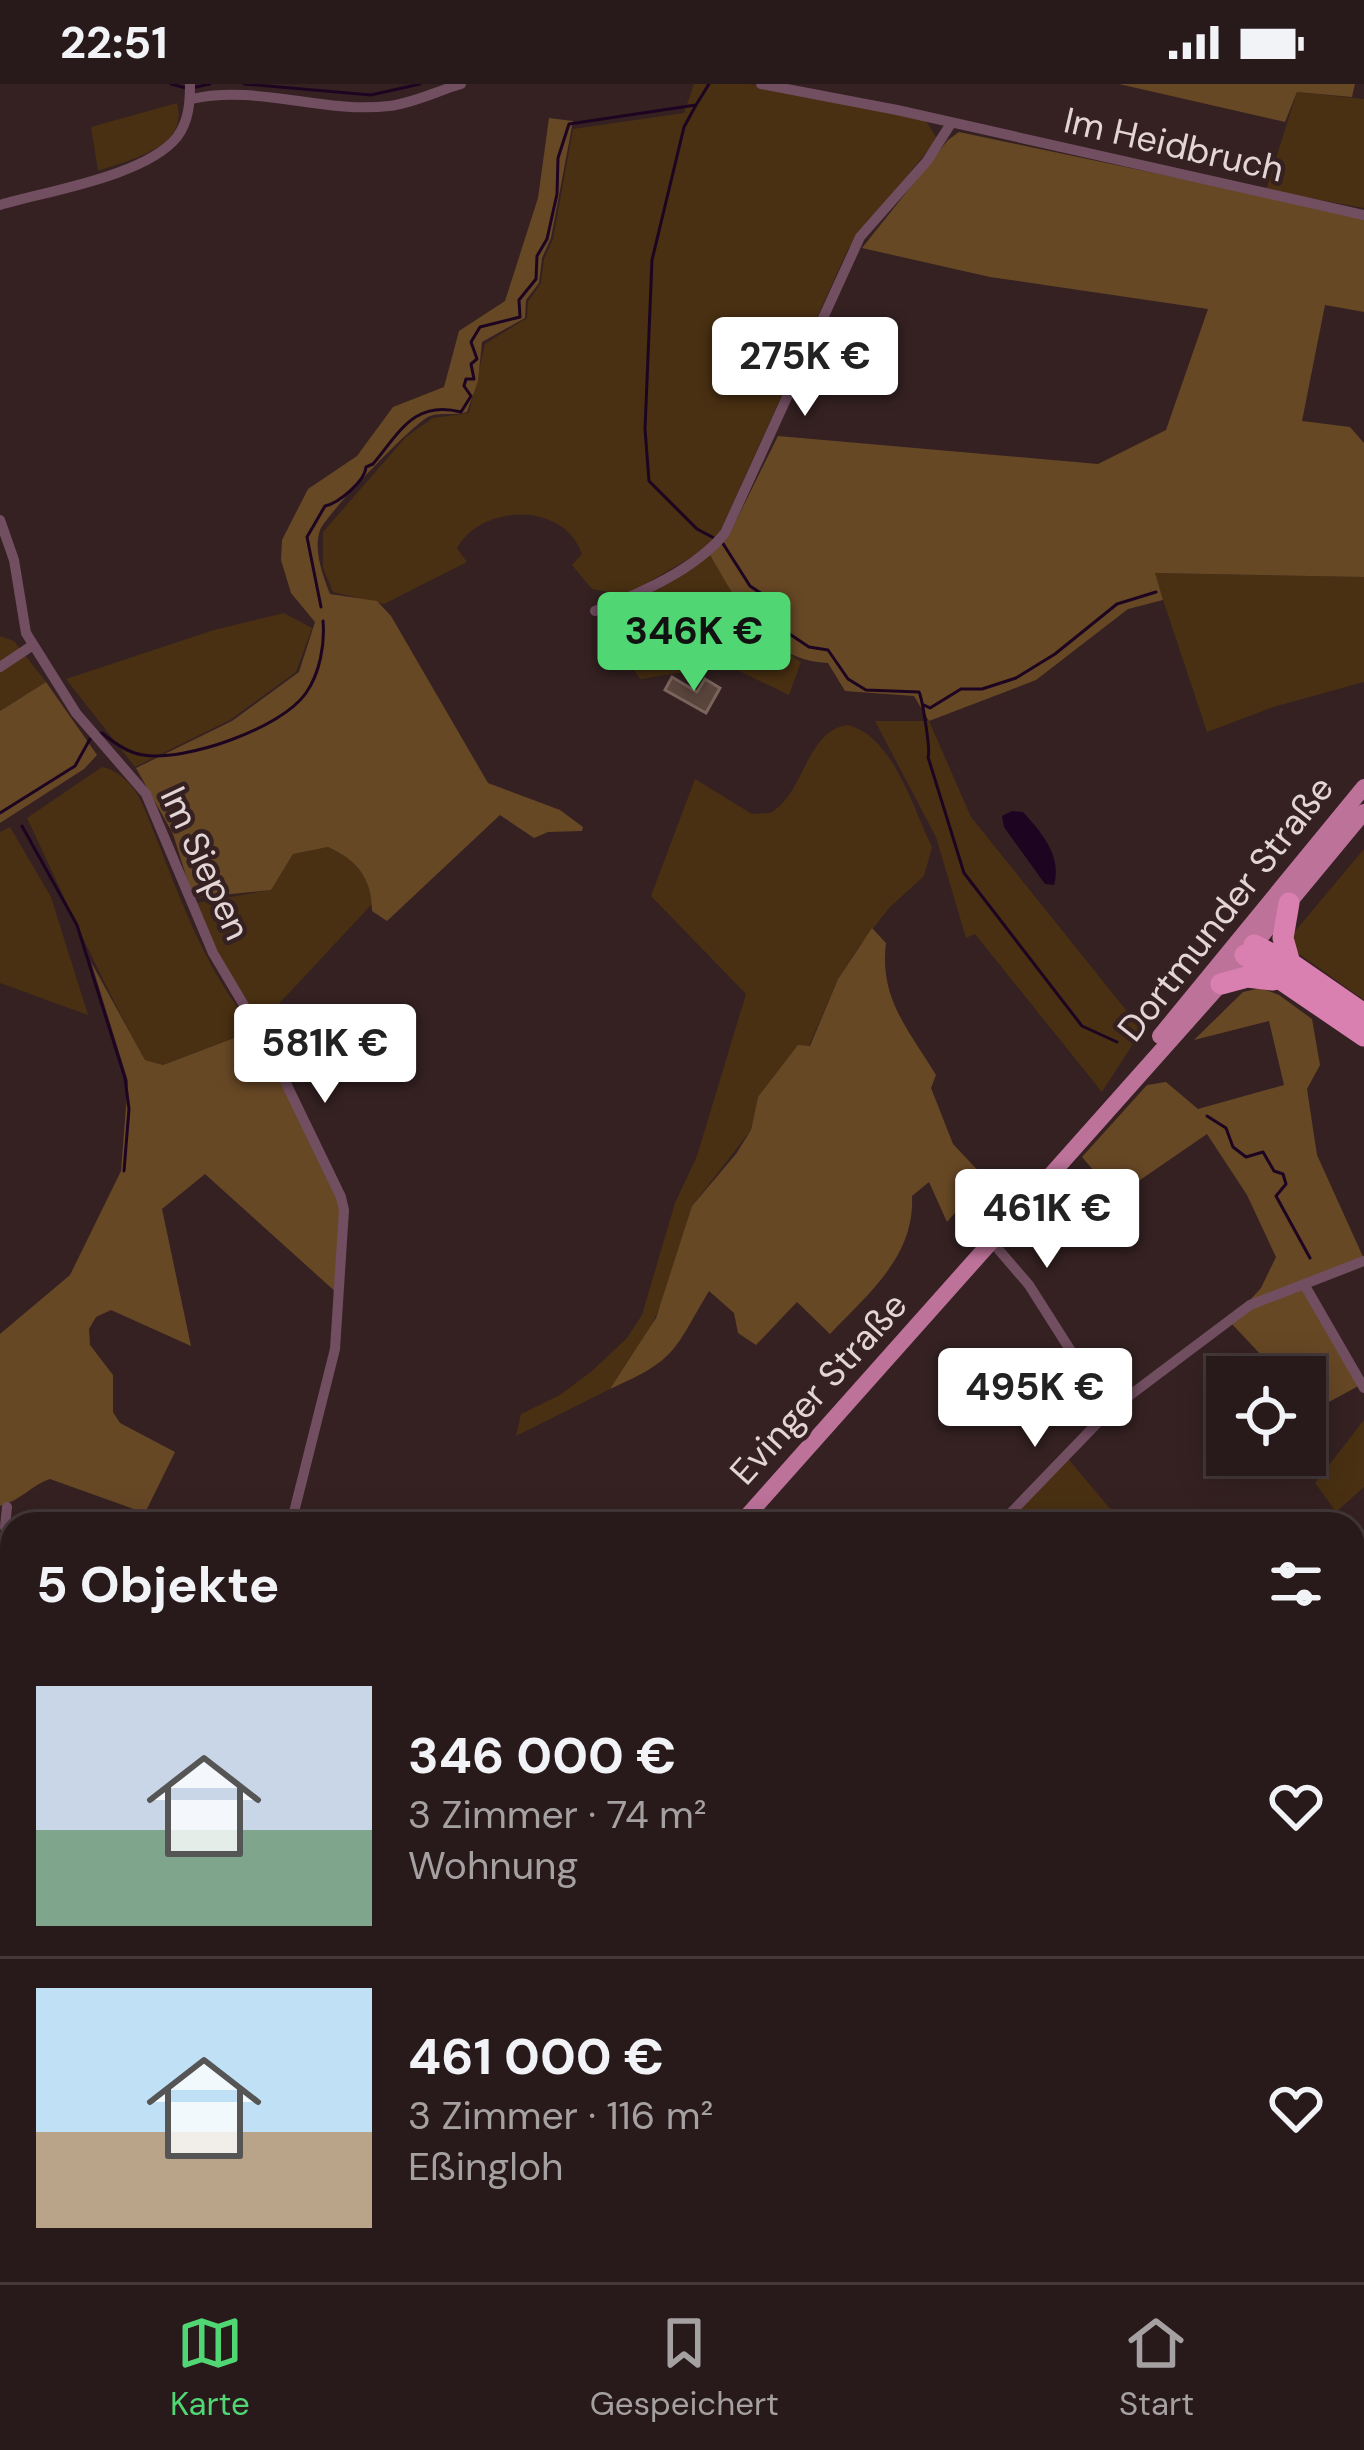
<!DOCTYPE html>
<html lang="de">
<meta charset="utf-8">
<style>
:root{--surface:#28191a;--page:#342627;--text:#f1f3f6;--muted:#a5a0a2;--line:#443839;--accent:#51d674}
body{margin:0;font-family:"DM Sans",sans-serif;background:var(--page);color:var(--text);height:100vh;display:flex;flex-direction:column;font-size:45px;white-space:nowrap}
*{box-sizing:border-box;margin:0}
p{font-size:39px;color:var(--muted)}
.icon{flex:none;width:66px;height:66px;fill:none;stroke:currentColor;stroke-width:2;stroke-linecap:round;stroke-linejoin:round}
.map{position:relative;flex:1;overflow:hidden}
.sheet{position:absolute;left:0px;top:1428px;width:1365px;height:771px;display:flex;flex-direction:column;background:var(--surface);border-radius:36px 36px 0 0;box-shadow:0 6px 30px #0003,0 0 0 3px var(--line)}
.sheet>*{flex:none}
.controls{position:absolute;left:1206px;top:1272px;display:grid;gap:24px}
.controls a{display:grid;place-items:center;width:120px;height:120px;border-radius:0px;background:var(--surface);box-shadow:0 6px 30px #0003,0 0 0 3px var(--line);font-size:60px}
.price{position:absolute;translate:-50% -102px;padding:0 27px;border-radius:12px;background:#fff;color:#222;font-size:39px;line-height:78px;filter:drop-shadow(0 3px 6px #0008)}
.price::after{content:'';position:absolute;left:50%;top:72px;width:36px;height:27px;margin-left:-18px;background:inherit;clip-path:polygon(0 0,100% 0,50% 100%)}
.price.active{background:var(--accent);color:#111}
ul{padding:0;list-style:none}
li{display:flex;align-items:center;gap:36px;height:300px;padding:0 36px}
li+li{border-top:3px solid var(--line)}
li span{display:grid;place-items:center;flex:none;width:336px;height:240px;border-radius:0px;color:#555}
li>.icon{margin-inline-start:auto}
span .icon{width:144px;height:144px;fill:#fffc;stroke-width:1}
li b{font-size:51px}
h2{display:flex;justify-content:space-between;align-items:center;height:144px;padding:0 36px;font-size:51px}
.status{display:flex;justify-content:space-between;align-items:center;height:84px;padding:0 60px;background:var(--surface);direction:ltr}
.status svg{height:33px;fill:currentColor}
.menu{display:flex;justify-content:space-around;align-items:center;height:168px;border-top:3px solid var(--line);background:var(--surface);font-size:33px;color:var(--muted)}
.menu a{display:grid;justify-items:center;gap:6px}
.menu .active{color:var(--accent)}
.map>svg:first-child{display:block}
</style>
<div class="status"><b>22:51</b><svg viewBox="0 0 49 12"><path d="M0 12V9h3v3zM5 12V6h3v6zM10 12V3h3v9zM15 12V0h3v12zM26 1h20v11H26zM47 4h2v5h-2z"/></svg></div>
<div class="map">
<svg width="1364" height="2198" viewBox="0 0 1364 2198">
<rect width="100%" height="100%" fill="#352122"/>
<path fill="#493012" d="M694 0H750L925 35 937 55 848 165 719 450 698 469 627 511 592 505 572 481 582 470C564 418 483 419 457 464L467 478 384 520 333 508 323 484V448L406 353 433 334 469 329 485 260 527 234 528 218 541 199 544 175 553 155 573 45 684 29Z
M1297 8 1364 15V124L1266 106Z
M177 19C189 64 131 75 98 87L91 43Z
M710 471 756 547 801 578 789 611 720 578 712 584 640 595 610 548 609 534Z
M1154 489 1364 493V598L1273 623 1207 648Z
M284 529 312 544 296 588 230 636 135 683 66 595 214 546Z
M0 552 14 557 46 598 0 627Z
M875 637H929L971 733 1142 946 1102 1008 975 850 966 854 936 753Z
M848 641C894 653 913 725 932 763L924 792 889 824 858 864 838 895 809 962 758 1013 751 1046 692 1122 668 1205 642 1262 610 1305 516 1352 521 1330 560 1311 592 1287 627 1254 642 1231 675 1119 697 1072 746 910 651 812 695 695 752 730 770 729C805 710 805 647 848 641Z
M102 683C119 686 135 703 142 719 175 797 199 880 255 946L163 981 145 976C101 897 66 816 27 734Z
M10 743 51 813 88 931 0 899V748Z
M328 763C353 774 372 791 372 820L261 939 213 863 196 819 270 806 293 770Z
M1364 765V916L1292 865 1291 852Z
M1364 1336V1403L1336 1428 1315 1399Z
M1064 1370 1123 1440H1000Z
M912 2187H1213L1219 2198H790L789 2194Z"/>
<path fill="#674825" d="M1119 0H1355L1352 13 1297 8 1285 38Z
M549 34 573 37 551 154 542 174 539 199 526 216 525 234 482 258 478 297 467 328C455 332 441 328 430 332 415 337 326 431 320 446 313 466 323 492 330 510L377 517 391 532 488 699 560 726 583 743 582 747 548 748 534 754 500 731 387 837 372 827C372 794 357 776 328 763L293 770 271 806 193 814 173 750 136 684 232 637 299 588 315 538 291 509 281 476 282 456 308 405 357 372 393 323 444 303 459 247 505 217 538 114Z
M959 48 1364 133V228L1325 221 1302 337 1350 343 1364 359V493L1155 489 1163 516 1128 525 1036 596 929 637 914 612 845 607 828 579C765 577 739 520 710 471L728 453 778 352 1098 380 1166 346 1208 225 990 193 862 164 948 56Z
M46 598 97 671 84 685 0 739V627Z
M872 844 886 859C879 914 908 945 936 991L931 1004 953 1060 985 1094 947 1138 929 1098 912 1112C915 1172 869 1209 830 1250L797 1218 756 1261 738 1249 734 1229 709 1207C673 1267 678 1275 610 1305L656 1234 692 1122 736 1070 751 1046 758 1013 798 961 810 962 838 895Z
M91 878 145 976 163 981 255 946 338 1112 342 1130 338 1210 205 1090 162 1125 191 1262 111 1226 96 1233 89 1245 90 1261 113 1291V1328L120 1339 175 1368 145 1429 50 1395C30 1402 25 1414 0 1422V1250L70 1191 121 1087 128 997Z
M1261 904 1279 911 1312 935 1320 981 1307 1005 1317 1071 1364 1175 1305 1200 1362 1300 1327 1319 1305 1307V1293H1282L1230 1238 1261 1204 1276 1173 1247 1111 1207 1050 1127 1105 1105 1100 1082 1073 1147 1001 1166 998 1198 1025 1284 1001 1269 937 1194 956 1243 908Z"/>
<path fill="#1d0522" d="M1012 727 1023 728C1042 749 1062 772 1054 801L1045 800 1004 743 1002 732Z"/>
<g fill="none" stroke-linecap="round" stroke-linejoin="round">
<path stroke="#1d0522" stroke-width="3" d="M171 0 186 4
M244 0 371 11 420 0
M196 3 210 0
M696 21 684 43 652 176 645 345 649 397 697 445 714 454
M722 458 750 502 771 516 788 549 809 563 828 566 848 595 866 606 919 608C922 614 931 666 928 673L964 789 1082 942 1117 958
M321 523 307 453 325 422C339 419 365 397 366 383L373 380C400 348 414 316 461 328L471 312 464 302 466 295H474L471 280 477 275 471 258 480 243 520 233 519 216 536 195 537 172 547 155 557 110 558 74 569 40 696 21 709 0
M924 621 930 624 961 605H982L1016 594 1055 570 1117 520 1156 508
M0 729 75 682 90 655 102 649C114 659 128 669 143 671 185 678 282 644 306 609 320 589 325 560 323 537
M22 742 77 841 125 994 129 1025 124 1087
M1207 1032 1226 1044 1233 1063 1246 1073 1263 1068 1274 1087 1283 1090 1286 1100 1276 1112 1310 1174
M1353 1469 1364 1459
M1353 2164 1364 2161
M1353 2176 1364 2174
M1206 2187 1210 2195
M1299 2189 1307 2187
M1262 2198 1287 2192"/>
</g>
<path fill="#5a453d" stroke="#7b645c" stroke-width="3" d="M672 593 697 608 705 595 720 604 706 629 665 606Z"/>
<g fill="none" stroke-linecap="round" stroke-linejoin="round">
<path stroke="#724e61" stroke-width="10" d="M761 0 897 26 1364 131
M192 15C256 0 324 30 389 22 414 19 437 7 461 0
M0 121C47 107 146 92 177 53 189 37 190 18 190 0
M0 436 14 476 26 549 76 629 146 710 213 869 267 960 341 1113 344 1126 335 1265 291 1440
M595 527C639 510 695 486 725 449L860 153 927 77 950 41
M0 583 33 561
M992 1158 1029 1201 1109 1327
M1304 1200 1364 1304
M7 1423 5 1443 12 1464
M1000 1440 1109 1327 1250 1221 1364 1177
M1353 1461 1364 1451
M0 1854 12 1843
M1353 1863 1364 1854
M0 1888 12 1900
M0 2004 12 2014
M0 2046 12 2035
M1353 2170 1364 2167
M175 2187 188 2198
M1043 2187 1046 2198
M721 2198 883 2187
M1237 2198 1282 2187"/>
<path stroke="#9c6281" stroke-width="15" d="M541 2187 545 2198"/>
<path stroke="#bd729a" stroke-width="16" d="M1160 952 1364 703
M740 1440 1234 885 1364 728
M57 2198 66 2187"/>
<path stroke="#da80b1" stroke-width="21" d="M1289 819 1283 854 1290 879
M1254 861 1290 879 1364 930
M1245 871 1364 952
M1221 900 1247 893 1273 896"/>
</g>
<g text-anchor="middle" stroke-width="9" stroke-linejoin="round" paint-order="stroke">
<g font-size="36" fill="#e3d5d6" stroke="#352122">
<text transform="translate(1174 60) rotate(13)" y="13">Im Heidbruch</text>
<text transform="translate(206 779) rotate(65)" y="13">Im Siepen</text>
<text transform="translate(1225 824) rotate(-52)" y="13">Dortmunder Straße</text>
<text transform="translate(818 1304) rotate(-48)" y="13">Evinger Straße</text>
</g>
</g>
</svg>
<div class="controls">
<a><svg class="icon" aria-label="locate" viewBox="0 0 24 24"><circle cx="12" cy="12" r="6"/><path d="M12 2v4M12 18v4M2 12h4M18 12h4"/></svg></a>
</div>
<b class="price" style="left:805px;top:335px">275K €</b>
<b class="price active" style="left:694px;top:610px">346K €</b>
<b class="price" style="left:325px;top:1022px">581K €</b>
<b class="price" style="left:1047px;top:1187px">461K €</b>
<b class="price" style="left:1035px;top:1366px">495K €</b>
<section class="sheet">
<h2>5 Objekte<svg class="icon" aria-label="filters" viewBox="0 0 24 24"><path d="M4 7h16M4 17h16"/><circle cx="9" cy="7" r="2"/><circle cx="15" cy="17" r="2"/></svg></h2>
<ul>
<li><span style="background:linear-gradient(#c9d6e8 60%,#7fa58c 0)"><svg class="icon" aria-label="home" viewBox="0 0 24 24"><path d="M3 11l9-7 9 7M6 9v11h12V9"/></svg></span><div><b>346 000 €</b><p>3 Zimmer · 74 m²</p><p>Wohnung</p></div><svg class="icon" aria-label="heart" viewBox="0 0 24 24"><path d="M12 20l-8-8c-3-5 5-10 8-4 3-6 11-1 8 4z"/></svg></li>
<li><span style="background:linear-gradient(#bfe0f5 60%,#b9a48a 0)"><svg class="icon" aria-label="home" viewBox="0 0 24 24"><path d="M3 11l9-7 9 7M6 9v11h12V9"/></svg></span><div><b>461 000 €</b><p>3 Zimmer · 116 m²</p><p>Eßingloh</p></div><svg class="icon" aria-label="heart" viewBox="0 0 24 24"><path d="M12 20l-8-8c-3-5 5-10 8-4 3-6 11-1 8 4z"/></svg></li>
</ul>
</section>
</div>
<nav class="menu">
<a class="active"><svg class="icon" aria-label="map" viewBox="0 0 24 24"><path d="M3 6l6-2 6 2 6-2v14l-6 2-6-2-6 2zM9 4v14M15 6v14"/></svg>Karte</a>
<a><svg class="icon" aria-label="saved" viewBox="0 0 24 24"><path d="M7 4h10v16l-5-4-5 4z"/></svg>Gespeichert</a>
<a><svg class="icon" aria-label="home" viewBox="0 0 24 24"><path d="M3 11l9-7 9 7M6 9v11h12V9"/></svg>Start</a>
</nav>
